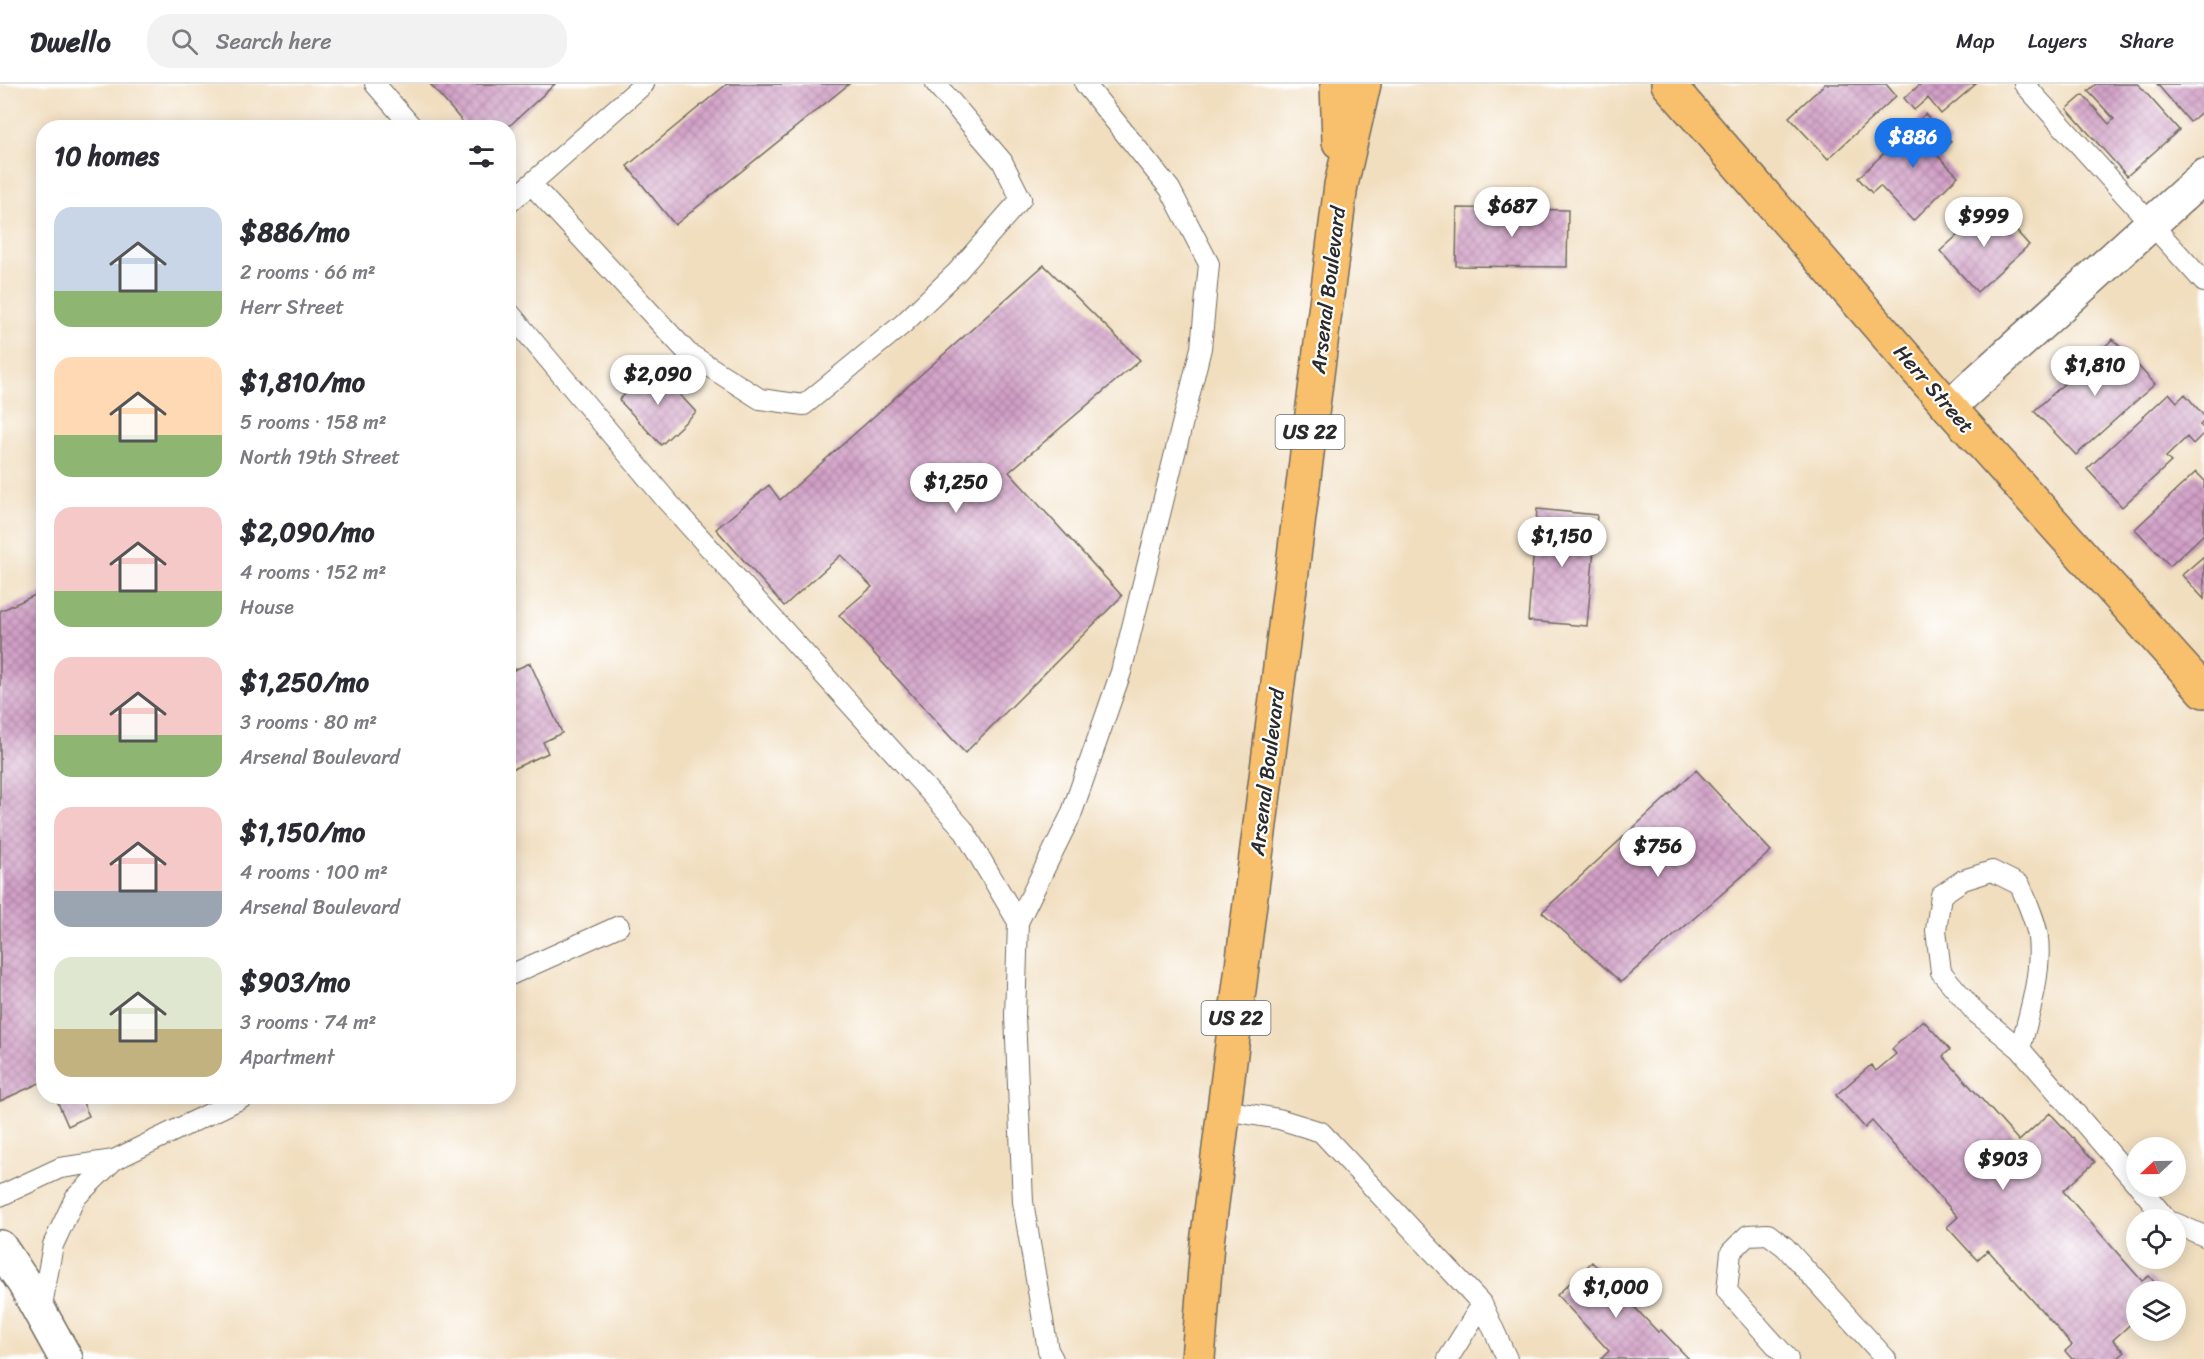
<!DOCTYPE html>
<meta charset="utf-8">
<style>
:root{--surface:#fff;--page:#f2f2f3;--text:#2b2b33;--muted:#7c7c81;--line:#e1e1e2;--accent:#1a73e8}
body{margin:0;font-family:Sriracha,sans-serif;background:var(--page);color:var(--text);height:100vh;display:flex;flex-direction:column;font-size:22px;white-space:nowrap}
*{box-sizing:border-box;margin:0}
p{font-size:20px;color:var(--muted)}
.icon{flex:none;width:33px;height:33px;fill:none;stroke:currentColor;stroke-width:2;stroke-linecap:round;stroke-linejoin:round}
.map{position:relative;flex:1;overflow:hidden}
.drawer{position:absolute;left:36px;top:36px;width:480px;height:984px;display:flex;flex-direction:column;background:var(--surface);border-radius:24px;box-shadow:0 3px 15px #0003}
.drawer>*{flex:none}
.needle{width:39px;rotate:248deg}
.buttons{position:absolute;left:2126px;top:1053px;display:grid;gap:12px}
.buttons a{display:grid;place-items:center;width:60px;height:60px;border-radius:50%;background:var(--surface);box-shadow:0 3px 15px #0003;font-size:30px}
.price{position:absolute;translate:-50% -51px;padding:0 14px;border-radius:21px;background:#fff;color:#222;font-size:20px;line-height:39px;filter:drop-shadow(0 2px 3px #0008)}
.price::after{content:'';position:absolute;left:50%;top:36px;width:18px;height:14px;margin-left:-9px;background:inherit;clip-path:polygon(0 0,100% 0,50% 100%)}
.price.current{background:var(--accent);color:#fff}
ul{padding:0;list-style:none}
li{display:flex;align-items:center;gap:18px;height:150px;padding:0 18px}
li span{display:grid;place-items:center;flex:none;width:168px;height:120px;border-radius:18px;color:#555}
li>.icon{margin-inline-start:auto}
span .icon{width:72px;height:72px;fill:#fffc;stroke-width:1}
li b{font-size:26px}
h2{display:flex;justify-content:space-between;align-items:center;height:72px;padding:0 18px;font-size:26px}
header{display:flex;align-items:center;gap:36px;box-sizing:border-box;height:84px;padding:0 30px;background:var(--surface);border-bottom:2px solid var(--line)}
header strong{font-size:28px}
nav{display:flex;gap:33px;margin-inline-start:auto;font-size:21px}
.search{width:420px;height:54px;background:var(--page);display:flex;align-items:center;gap:15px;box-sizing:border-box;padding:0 21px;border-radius:24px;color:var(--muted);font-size:22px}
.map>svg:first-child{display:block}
</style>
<header>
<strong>Dwello</strong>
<div class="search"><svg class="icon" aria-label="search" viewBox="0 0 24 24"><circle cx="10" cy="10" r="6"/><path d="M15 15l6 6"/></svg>Search here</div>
<nav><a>Map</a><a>Layers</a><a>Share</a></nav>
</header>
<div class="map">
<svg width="2204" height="1275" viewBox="0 0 2204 1275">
<defs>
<pattern id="building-cross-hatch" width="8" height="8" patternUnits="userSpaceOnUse" patternTransform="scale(1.5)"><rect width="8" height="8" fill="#d19fc6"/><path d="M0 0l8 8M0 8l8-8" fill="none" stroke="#aa82a1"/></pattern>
</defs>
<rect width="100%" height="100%" fill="#fff"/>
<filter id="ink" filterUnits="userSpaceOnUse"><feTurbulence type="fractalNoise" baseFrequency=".0167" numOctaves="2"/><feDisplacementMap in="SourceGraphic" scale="12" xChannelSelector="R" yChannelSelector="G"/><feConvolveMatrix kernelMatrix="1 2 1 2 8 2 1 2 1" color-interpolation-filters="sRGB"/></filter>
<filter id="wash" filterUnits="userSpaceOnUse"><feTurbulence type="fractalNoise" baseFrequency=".008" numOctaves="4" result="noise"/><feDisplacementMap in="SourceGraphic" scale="24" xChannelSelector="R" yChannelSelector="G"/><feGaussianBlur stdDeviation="1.35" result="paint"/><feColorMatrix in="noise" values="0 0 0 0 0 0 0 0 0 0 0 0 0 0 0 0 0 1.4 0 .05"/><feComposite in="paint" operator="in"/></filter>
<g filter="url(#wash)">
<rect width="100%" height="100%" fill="#f1debf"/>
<g id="blocks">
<path fill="url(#building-cross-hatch)" d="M430 0H555L507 44H468Z
M727 0H849L675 141 627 82Z
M1825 0H1886L1896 12 1828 75 1789 33Z
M1921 0H1976L1941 30 1928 14 1914 26 1904 14Z
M2096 0H2138L2179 46 2127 92 2067 25 2083 11 2109 40 2114 35 2088 7Z
M2157 0H2204V26L2190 38Z
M1925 30 1951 58 1937 71 1958 92 1913 137 1880 102 1872 109 1858 94Z
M1992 120 2029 161 1977 208 1940 167Z
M1457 124 1568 126 1567 183 1456 182Z
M1044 181 1140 276 1009 388 1122 512 965 669 839 531 872 503 841 471 784 522 716 445 769 401 780 416Z
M2113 255 2155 300 2076 371 2034 327Z
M654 283 696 328 661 361 619 316Z
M2169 309 2177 318 2185 310 2204 332V337L2200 341 2204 345V349L2193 360 2187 353 2166 373 2171 378 2122 423 2087 385Z
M2196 388 2204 396V450L2170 482 2135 445Z
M1537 425 1597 431 1587 542 1528 537Z
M2204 472V515L2182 491Z
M44 507V997L0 1017V527Z
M508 578 512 587 530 579 562 649 543 658 548 669 508 687Z
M1696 686 1771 767 1621 898 1542 828Z
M1923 936 1950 966 1943 972 2019 1057 2050 1029 2095 1078 2063 1107 2142 1197 2149 1192 2163 1208H2136V1235L2113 1256 2125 1268 2117 1275H2072L2065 1267 2072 1261 1988 1166 1977 1176 1947 1143 1958 1133 1872 1037 1865 1044 1836 1011 1871 981 1876 987 1896 970 1892 965Z
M55 1012H80L89 1032 68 1042Z
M1592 1178 1658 1248 1661 1246 1689 1275H1601L1609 1267 1557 1211Z"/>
</g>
</g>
<g filter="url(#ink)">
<use href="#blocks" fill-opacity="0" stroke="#706a5f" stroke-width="1.5"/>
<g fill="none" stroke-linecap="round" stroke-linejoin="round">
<defs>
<path id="lane" d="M375 0 413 44
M2024 0 2204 198
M531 100 688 269 760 315 804 321 903 240 957 188 1021 115 1002 77 936 0
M508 120 644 0
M508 227 667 417 963 745 1018 838 1015 932 1023 1118 1048 1266 1053 1275
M1018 838 1071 731 1121 588 1201 264 1209 180 1170 105 1085 0
M508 892 619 842
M2020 965C2029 931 2042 890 2038 854 2037 839 2026 816 2020 801L1992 787 1963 796 1941 811 1936 846 1941 888 1975 928 2020 965 2136 1099
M1224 1026 1279 1035 1321 1048 1482 1220 1507 1275
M114 1076 246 1012
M2139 1102 2167 1136
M0 1112 60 1084 114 1076 75 1114 53 1161 41 1227
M2175 1139 2204 1152
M1448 1275 1482 1220
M1788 1275 1727 1207 1731 1168 1748 1151 1768 1150 1785 1163 1886 1275"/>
<path id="street" d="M1949 323 2204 92
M0 1163 24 1199 66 1275"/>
<path id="primary" d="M1337 0 1339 58
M1668 0 1949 323 2204 607
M1198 1275 1207 1159 1341 101 1364 0"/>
</defs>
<use href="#lane" stroke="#706a5f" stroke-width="22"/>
<use href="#street" stroke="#706a5f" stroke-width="36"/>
<use href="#primary" stroke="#706a5f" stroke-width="36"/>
<use href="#lane" stroke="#fff" stroke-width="20"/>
<use href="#street" stroke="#fff" stroke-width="33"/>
<use href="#primary" stroke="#f8bf6c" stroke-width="33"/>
</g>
</g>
<g text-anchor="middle" stroke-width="4.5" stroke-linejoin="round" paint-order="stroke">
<g fill="#fff" stroke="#6b6b6b" stroke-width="1.5">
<rect x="1275.5" y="331" width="69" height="34" rx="4.5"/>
<rect x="1201.5" y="917" width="69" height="34" rx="4.5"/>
</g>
<g font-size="20" font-weight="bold" fill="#2b2b2b">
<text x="1310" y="355">US 22</text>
<text x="1236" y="941">US 22</text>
</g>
<g font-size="21" fill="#2b2b2b" stroke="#fff">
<text transform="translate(1328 206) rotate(-83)" y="7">Arsenal Boulevard</text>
<text transform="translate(1934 305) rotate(49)" y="7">Herr Street</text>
<text transform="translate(1267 688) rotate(-83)" y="7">Arsenal Boulevard</text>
</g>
</g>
</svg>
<div class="buttons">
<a><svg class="needle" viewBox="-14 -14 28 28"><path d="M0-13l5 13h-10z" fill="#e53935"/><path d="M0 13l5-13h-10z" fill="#7c7c81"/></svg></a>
<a><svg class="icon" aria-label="locate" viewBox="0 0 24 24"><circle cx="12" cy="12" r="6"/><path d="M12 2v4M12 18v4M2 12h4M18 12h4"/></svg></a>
<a><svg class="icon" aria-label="layers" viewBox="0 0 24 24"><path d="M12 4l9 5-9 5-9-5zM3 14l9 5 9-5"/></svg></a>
</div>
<b class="price current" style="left:1913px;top:85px">$886</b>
<b class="price" style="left:1512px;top:154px">$687</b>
<b class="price" style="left:1984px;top:164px">$999</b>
<b class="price" style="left:2095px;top:313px">$1,810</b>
<b class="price" style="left:658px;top:322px">$2,090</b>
<b class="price" style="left:956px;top:430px">$1,250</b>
<b class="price" style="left:1562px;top:484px">$1,150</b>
<b class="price" style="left:1658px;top:794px">$756</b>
<b class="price" style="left:2003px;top:1107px">$903</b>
<b class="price" style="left:1616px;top:1235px">$1,000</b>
<section class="drawer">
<h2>10 homes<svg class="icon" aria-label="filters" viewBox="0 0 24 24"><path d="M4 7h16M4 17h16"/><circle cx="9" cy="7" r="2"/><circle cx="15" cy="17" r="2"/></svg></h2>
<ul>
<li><span style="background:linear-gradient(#c9d6e8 70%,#8fb573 0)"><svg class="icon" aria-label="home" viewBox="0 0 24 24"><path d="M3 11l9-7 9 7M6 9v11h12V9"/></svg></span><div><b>$886/mo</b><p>2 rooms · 66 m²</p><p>Herr Street</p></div></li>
<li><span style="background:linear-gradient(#ffd9b3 65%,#8fb573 0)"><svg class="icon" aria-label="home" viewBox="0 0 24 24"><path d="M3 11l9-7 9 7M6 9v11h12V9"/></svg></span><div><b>$1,810/mo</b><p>5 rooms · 158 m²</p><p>North 19th Street</p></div></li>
<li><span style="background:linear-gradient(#f6c9c9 70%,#8fb573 0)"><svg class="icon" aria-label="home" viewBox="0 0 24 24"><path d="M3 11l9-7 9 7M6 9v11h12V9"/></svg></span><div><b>$2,090/mo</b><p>4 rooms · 152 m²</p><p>House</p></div></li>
<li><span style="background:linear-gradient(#f6c9c9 65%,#8fb573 0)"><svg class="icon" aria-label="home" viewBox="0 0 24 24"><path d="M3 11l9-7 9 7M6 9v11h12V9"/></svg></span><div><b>$1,250/mo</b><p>3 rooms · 80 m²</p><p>Arsenal Boulevard</p></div></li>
<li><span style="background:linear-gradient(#f6c9c9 70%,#9aa5b1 0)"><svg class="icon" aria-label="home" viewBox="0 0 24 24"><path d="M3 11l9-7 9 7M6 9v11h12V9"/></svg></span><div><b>$1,150/mo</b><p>4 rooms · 100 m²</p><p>Arsenal Boulevard</p></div></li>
<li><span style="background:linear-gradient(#dfe7d0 60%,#c2b280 0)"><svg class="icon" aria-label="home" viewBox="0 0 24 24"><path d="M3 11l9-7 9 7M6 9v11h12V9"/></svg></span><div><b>$903/mo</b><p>3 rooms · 74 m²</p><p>Apartment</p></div></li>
</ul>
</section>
</div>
